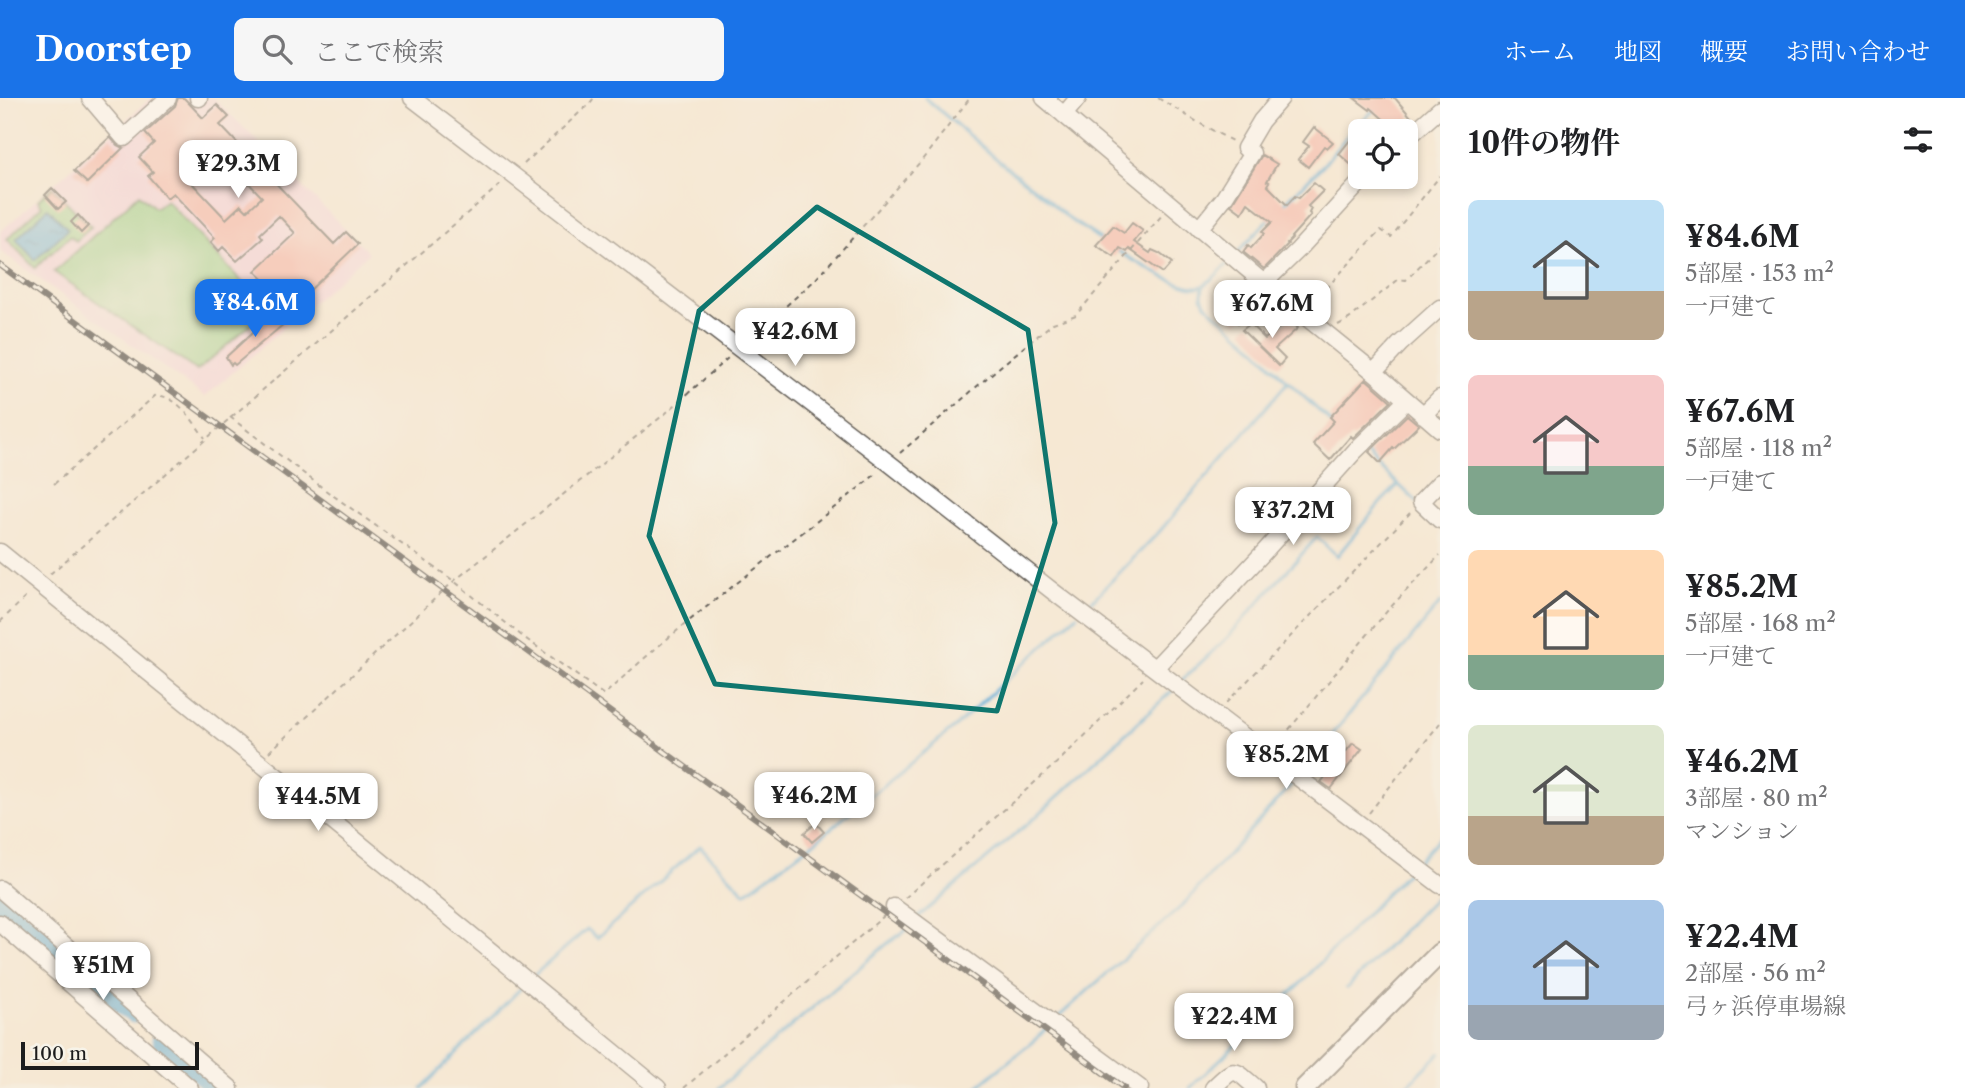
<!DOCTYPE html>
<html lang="ja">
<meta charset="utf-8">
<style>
:root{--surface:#fff;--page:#f6f6f6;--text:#202124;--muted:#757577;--accent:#1a73e8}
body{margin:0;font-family:"Libre Caslon Text","Noto Serif JP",serif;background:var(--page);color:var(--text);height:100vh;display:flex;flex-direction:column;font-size:26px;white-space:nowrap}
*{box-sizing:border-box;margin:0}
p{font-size:23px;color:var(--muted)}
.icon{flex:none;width:38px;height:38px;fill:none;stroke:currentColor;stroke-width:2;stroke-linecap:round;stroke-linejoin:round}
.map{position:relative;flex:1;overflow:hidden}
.panel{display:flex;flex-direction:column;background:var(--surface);width:525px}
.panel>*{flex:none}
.fabs{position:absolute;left:1348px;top:21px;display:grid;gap:14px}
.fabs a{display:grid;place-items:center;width:70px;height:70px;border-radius:10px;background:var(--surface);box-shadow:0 4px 10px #0003;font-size:35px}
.scale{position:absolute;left:21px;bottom:18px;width:178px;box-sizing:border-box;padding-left:7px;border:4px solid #1c1c1c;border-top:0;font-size:19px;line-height:24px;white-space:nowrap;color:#1c1c1c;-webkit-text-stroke:5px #f7f3e8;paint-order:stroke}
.price{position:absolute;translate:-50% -60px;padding:0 16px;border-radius:14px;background:#fff;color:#222;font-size:23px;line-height:46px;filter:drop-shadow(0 2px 4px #0008)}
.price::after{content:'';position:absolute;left:50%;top:42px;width:21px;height:16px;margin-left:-10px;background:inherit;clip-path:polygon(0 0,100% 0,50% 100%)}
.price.on{background:var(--accent);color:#fff}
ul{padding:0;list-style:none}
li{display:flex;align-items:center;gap:21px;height:175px;padding:0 28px}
li span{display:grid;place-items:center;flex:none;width:196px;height:140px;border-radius:10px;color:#555}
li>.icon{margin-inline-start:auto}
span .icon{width:84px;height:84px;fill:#fffc;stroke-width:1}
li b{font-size:30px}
h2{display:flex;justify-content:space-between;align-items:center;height:84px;padding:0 28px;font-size:30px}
header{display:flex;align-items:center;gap:42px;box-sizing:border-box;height:98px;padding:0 35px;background:var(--accent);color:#fff}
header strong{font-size:33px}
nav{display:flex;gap:38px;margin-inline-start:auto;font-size:24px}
.search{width:490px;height:63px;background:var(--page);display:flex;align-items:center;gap:18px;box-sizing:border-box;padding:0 24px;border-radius:10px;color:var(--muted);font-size:26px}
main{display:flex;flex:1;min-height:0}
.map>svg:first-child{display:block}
</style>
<header>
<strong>Doorstep</strong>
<div class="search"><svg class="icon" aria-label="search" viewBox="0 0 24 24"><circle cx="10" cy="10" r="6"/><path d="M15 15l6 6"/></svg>ここで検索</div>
<nav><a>ホーム</a><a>地図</a><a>概要</a><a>お問い合わせ</a></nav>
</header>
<main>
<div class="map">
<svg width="1440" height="990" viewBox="0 0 1440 990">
<defs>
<pattern id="water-ripples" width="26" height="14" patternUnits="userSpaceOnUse" patternTransform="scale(1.75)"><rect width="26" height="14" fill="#5aaad5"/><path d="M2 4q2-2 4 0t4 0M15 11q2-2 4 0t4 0" fill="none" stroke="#4a8aac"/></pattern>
</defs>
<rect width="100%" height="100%" fill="#f7f3e8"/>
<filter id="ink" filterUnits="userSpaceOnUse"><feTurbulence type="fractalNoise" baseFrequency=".0143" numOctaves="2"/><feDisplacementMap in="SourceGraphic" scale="14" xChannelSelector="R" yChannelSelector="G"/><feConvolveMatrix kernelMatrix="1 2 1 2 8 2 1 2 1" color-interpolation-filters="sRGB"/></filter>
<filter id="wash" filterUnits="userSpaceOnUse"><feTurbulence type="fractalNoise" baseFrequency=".00686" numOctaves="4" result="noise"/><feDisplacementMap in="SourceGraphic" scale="28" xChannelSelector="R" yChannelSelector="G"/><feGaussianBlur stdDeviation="1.57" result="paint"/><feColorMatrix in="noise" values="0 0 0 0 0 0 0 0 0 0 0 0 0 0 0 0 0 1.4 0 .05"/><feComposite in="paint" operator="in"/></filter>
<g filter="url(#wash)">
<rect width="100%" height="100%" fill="#f5e8d3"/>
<path fill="#f4cfdc" d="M151 0H214L369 155 205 299 0 153V134Z"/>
<path fill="#93cd81" stroke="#58744e" stroke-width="2" d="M52 89 91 129 76 143 70 138 35 170 7 141 42 108 38 102Z
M139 96 155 110 166 102 268 212 197 273 54 174Z"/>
<path fill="url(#water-ripples)" stroke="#3b6378" stroke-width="2" d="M48 110 68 131 35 162 16 141Z"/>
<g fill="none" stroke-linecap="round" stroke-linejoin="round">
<path stroke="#5aaad5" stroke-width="3.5" d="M925 0 1005 68 1043 97 1069 121 1103 143
M1283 107 1325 65 1350 34 1377 9
M1115 151C1131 161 1185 195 1202 188 1211 184 1220 173 1228 166
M1238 154 1270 120
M1203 189 1202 198 1205 206 1256 251 1284 280 1334 327
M1363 353 1416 403
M1083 512 1160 433 1288 284
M1180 584 1227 540 1317 439 1337 458 1381 404 1398 387
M1301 675 1440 505
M1417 764 1440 739
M917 820 1038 717 1175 590
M532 879 587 831 597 840 700 748 745 795 813 745 956 628 1077 517
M1347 890 1440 795
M1054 923 1183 807 1294 684
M209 990 213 987
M422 990 524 887
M719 990 888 845 904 834 912 826
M976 990 1037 940 1048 928
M1190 990 1300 886 1412 769
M1405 990 1440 955"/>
<path stroke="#5aaad5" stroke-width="21" d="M0 805 133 915
M162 942 217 990"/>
</g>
<g id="blocks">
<path fill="#f7ada1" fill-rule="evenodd" d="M178 0H184L203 20 217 7 229 19 220 27 334 146 346 134 358 146 286 215 276 205 283 200 255 173 295 135 279 118 260 136 263 140 237 163 223 149 219 153 211 144 215 140 173 95 167 100 148 78 153 74 139 59 154 45 145 35 175 8ZM217 52 262 99 247 113 241 107 226 121 190 83 199 75 195 71Z
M1354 0H1395L1411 19 1398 32 1391 26 1390 27 1371 10 1370 12Z
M1314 29 1333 44 1327 50 1324 48 1308 69 1298 61 1309 48 1303 44Z
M110 39 117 47 123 50 87 85 74 73Z
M1351 41 1360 49V70L1357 72 1339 56Z
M1262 57 1277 66 1267 83 1269 84 1267 87 1287 107 1295 98 1299 100 1314 85 1323 93 1308 108 1311 111 1309 115 1311 117 1291 139 1292 140 1287 145 1288 146 1264 171 1243 154 1248 147 1251 150 1264 136 1262 134 1272 124 1248 105 1242 115 1231 107Z
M52 90 66 104 58 111 45 97Z
M78 117 88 128 81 135 71 124Z
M1132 125 1143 133 1134 144 1150 155 1152 152 1159 155 1172 165 1163 175 1129 151 1127 154 1120 150 1114 159 1096 147 1113 128 1124 135Z
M1241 185 1259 202 1238 225 1219 207Z
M274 215 284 226 235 267 233 265 231 267 226 259Z
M1291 222 1298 230 1275 251 1285 261 1279 268 1242 232 1250 226 1265 241 1287 223 1289 224Z
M1366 281 1391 303 1353 340 1351 338 1330 362 1313 346 1334 323 1330 319Z
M1407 317 1419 327 1394 351 1393 350 1380 365 1369 354Z
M1353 645 1362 651 1331 691 1321 684Z
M816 725 824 734 812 744 804 735Z"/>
</g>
</g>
<g filter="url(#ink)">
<use href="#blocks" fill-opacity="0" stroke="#68635c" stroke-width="2"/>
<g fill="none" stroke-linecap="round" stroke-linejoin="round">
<defs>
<path id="minor" d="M90 0 124 40 168 0
M198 0H199
M412 0 889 365 1055 495 1440 787
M1044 0 1264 185 1374 274 1440 331
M1064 17 1078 0
M1405 42 1440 11
M1199 131 1224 100 1252 55 1245 50 1261 23 1281 0
M1264 185 1298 152 1365 79
M1374 274 1400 246 1440 210
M1423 317 1440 300
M1440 384 1421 404 1440 422
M0 454 343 732 658 990
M1155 570 1264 454 1355 353 1406 303
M0 791 230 990
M894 809 1140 990
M0 825 190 990
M1213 990C1236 968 1233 970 1256 990"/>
<path id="major" d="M1305 990 1440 855"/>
</defs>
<use href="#minor" stroke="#68635c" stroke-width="19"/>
<use href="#major" stroke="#68635c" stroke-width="23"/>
<path stroke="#68635c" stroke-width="2" stroke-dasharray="5 5" stroke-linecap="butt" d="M1158 0 1199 25 1232 43
M524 66 590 5 594 0
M1312 205 1381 132 1391 139 1440 78
M1338 227 1349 221 1399 181 1406 182 1440 147
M749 241 815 182 922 62 970 0
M230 319 328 394 454 483 522 538 604 597C689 516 787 450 877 375
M900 355 996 272 1053 225 1076 217 1163 116
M54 386 156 297C179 299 192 322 205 340
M50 476 501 86
M0 524 28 497
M1226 605 1410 415
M1276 647 1388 512 1440 457
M269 654 454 483 666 315 729 259
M1369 715 1440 625
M905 800 1061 661 1143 581
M684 990 885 817"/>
<use href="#minor" stroke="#fff" stroke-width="16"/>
<use href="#major" stroke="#fff" stroke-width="19"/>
<defs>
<path id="rail" d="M0 167 1124 990"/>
</defs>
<use href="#rail" stroke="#1c1c1c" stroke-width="6"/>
<use href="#rail" stroke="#f7f3e8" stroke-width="3.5" stroke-dasharray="10" stroke-linecap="butt"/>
</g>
</g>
<path d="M0 0H1440V990H0ZM817 109 1028 232 1055 425 997 613 715 586 649 438 699 213Z" fill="#f5e8d3" fill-opacity=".55" fill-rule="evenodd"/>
<path fill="none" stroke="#0f766e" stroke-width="5" stroke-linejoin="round" d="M817 109 1028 232 1055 425 997 613 715 586 649 438 699 213Z"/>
</svg>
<div class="fabs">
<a><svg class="icon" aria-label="locate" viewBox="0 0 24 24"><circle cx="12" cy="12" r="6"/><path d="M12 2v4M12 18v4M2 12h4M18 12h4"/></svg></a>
</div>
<div class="scale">100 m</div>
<b class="price" style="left:238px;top:102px">¥29.3M</b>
<b class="price on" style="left:255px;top:241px">¥84.6M</b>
<b class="price" style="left:1272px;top:242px">¥67.6M</b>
<b class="price" style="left:795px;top:270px">¥42.6M</b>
<b class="price" style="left:1293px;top:449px">¥37.2M</b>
<b class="price" style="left:1286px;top:693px">¥85.2M</b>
<b class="price" style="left:814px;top:734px">¥46.2M</b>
<b class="price" style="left:318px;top:735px">¥44.5M</b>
<b class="price" style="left:103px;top:904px">¥51M</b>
<b class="price" style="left:1234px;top:955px">¥22.4M</b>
</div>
<section class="panel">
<h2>10件の物件<svg class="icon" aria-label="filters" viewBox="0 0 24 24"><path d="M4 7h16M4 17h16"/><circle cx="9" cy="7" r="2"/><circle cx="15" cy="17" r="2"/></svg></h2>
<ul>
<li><span style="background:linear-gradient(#bfe0f5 65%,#b9a48a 0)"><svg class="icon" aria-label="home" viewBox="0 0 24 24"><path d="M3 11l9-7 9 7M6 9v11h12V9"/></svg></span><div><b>¥84.6M</b><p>5部屋 · 153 m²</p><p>一戸建て</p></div></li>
<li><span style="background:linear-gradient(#f6c9c9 65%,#7fa58c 0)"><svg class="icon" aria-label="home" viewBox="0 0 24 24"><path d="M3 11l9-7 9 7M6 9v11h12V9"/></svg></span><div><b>¥67.6M</b><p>5部屋 · 118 m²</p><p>一戸建て</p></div></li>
<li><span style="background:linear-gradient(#ffd9b3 75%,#7fa58c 0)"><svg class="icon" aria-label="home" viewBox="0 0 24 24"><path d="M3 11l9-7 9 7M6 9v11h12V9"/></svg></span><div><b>¥85.2M</b><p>5部屋 · 168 m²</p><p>一戸建て</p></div></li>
<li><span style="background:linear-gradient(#dfe7d0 65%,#b9a48a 0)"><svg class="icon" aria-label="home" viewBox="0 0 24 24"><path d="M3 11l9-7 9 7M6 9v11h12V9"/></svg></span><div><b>¥46.2M</b><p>3部屋 · 80 m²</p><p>マンション</p></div></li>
<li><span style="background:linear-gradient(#a9c7e8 75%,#9aa5b1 0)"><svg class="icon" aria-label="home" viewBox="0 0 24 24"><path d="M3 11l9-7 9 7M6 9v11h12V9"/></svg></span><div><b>¥22.4M</b><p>2部屋 · 56 m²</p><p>弓ヶ浜停車場線</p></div></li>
</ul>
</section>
</main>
